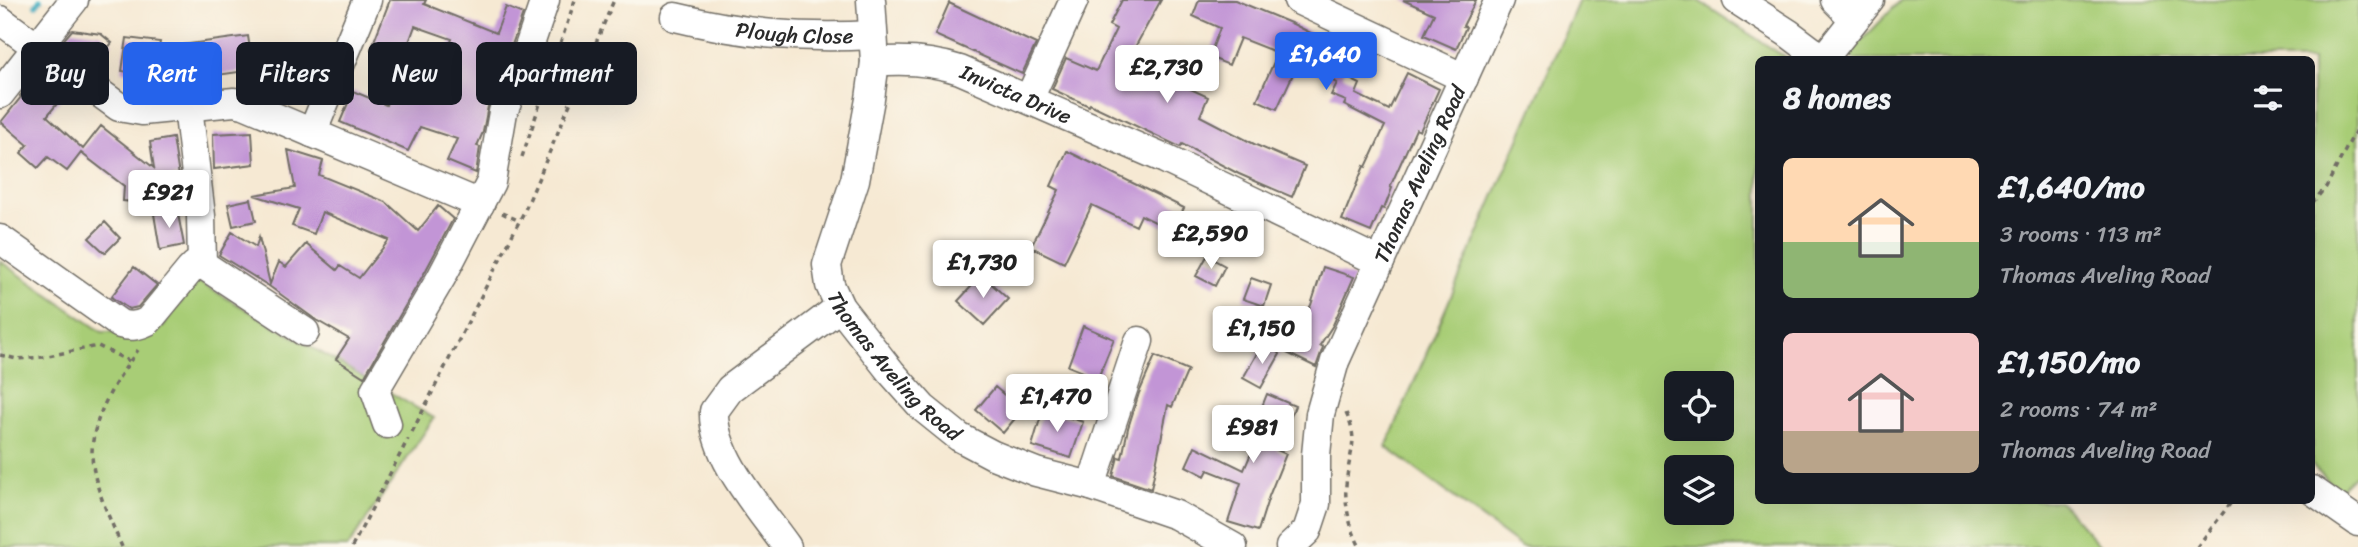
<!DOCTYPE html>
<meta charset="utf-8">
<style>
:root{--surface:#171b24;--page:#242831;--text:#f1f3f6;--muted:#9ea1a6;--accent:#2563eb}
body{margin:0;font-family:Sriracha,sans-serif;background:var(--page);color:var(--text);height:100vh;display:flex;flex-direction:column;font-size:26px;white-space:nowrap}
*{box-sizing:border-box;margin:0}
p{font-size:23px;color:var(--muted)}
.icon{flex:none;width:38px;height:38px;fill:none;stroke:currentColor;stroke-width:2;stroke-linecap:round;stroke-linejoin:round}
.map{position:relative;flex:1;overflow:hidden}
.side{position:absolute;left:1755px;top:56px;width:560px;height:448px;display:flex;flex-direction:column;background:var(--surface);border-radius:10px;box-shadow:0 7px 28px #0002}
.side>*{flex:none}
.guide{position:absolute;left:21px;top:42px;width:665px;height:63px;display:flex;gap:14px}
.fabs{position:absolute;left:1664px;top:371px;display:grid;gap:14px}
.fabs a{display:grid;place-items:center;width:70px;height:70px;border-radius:10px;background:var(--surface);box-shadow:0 7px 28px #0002;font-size:35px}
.price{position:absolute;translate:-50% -60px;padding:0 16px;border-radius:7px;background:#fff;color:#222;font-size:23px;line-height:46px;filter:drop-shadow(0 2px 4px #0008)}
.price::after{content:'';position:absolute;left:50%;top:42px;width:21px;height:16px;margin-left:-10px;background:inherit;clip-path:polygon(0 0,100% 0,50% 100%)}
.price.selected{background:var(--accent);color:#fff}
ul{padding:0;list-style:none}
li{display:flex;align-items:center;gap:21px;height:175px;padding:0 28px}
li span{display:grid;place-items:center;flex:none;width:196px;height:140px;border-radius:10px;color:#555}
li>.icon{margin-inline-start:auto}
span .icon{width:84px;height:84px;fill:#fffc;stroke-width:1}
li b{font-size:30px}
h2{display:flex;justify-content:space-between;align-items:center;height:84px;padding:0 28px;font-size:30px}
.tag{padding:0 24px;border-radius:10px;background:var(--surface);box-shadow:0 7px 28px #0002;font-size:24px;line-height:63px}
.tag.selected{background:var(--accent);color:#fff}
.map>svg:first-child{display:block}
</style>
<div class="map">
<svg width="2358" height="547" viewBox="0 0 2358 547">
<rect width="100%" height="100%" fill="#fbf7ec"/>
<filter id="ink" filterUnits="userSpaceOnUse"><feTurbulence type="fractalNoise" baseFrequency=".0143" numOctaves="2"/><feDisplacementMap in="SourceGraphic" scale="14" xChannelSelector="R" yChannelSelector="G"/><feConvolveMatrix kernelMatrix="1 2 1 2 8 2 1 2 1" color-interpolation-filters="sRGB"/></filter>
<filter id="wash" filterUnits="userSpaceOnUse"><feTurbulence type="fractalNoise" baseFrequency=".00686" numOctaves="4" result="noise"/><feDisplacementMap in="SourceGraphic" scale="28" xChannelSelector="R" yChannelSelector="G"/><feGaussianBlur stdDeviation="1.57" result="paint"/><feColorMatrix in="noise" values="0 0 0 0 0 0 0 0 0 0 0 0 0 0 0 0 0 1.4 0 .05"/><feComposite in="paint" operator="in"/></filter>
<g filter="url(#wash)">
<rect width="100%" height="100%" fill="#f6e9d3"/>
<path fill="#a8cd76" stroke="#6a7c50" stroke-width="2" fill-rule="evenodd" d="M1579 0H1697L1788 59 1759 60V500L2060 501 2101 547H1521L1386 447ZM1722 383V429H1676V383ZM1722 467V513H1676V467Z
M1901 0H2358V472L2339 491 2312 465V60H1855L1849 54Z
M0 261 102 332 160 330 197 281 434 418 348 547H0Z"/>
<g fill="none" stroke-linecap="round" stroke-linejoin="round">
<path stroke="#3eaabe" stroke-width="6" d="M36 5 40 0"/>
</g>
<g id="blocks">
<path fill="#c295d6" d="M390 0H426L424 4 496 33 506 7 523 14 508 56 488 106 483 132 477 146 480 147 476 173 447 161 457 139 420 127 408 151 340 122 353 91 386 105 404 58 441 72 452 39 415 26 402 61 371 49Z
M1122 0H1161L1128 60 1208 97 1200 116 1256 145 1305 166 1292 197 1239 174 1182 144 1180 147 1090 104 1089 106 1052 89 1066 58 1096 71 1116 29 1109 25Z
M1199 0H1235L1293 24 1352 54 1342 75 1360 84 1356 94 1389 110 1407 73 1439 89 1420 131 1416 129 1390 187 1392 188 1384 209 1381 208 1371 232 1342 220 1364 166 1366 167 1385 126 1344 105 1346 101 1331 95 1337 83 1298 63 1277 109 1257 100 1278 53 1240 38 1229 65 1209 57 1220 28 1193 16Z
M1403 0H1476L1463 26 1466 27 1456 49 1424 35 1434 14Z
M949 3 1036 44 1022 74 935 35Z
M72 30 101 34 112 43 92 67 61 43Z
M248 36 253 70 168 82 167 78 122 71 127 38 160 42 159 48Z
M277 45 322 64 310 94 264 74Z
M35 77 61 99 47 116 83 149 101 126 154 168 150 142 173 138 179 176 148 181 145 203 123 201 124 186 81 153 67 171 48 157 38 168 21 153 28 145 1 122 21 97 20 96Z
M252 132 254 164 214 169 213 134Z
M288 150 323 161 319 175 386 202 418 231 438 206 453 219 426 270 364 377 336 359 349 339 316 320 269 286 219 255 232 232 256 247 259 237 270 284 279 262 286 267 306 244 337 270 340 266 359 278 389 240 322 212 314 234 292 226 299 209 254 195 295 188Z
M1067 151 1184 208 1173 231 1141 215 1136 226 1092 205 1064 263 1031 247 1059 190 1051 186Z
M251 199 256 221 233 226 228 204Z
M177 209 184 245 160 250 154 214Z
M105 222 120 238 105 253 89 238Z
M1207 256 1225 266 1215 286 1196 276Z
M134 267 157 285 138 307 129 309 111 297Z
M1323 267 1354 277 1333 325 1320 345 1323 347 1316 367 1287 353 1300 323 1311 305Z
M982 275 1008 299 984 325 958 301Z
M1251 278 1271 285 1264 306 1243 299Z
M1083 326 1114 339 1098 378 1068 366Z
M1263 343 1280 354 1261 388 1243 378Z
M1155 356 1188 370 1172 407 1168 405 1151 489 1113 476 1118 457 1122 458 1128 428 1139 393Z
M995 387 1022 410 1003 433 976 410Z
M1267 394 1295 406 1277 450 1286 454 1269 496 1258 531 1228 522 1241 483 1208 470 1205 476 1186 466 1195 446 1244 470 1261 430 1254 427Z
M1043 409 1083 422 1071 458 1032 446Z"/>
</g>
</g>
<g filter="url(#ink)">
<use href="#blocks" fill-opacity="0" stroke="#726e66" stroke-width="2"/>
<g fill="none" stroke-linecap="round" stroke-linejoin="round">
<defs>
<g id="minor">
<path id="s1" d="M871 0 875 62 870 99 855 180 827 265 830 285 840 307 891 372 923 408 959 437 993 455 1036 472 1091 486 1176 515 1233 547"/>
<path d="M1298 0 1464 78"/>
<path d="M1737 0 1788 33 1824 60"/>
<path d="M1835 0 1854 19"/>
<path id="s2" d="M675 17C744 34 802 39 873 35"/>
<path d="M0 20 119 107 142 111 234 102 244 104 480 204"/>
<path d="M1823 59 1870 0"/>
<path id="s3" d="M875 62C905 59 932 61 960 70L1165 159 1380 262"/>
<path d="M0 94 74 0"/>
<path d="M1029 99 1074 0"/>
<path d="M188 107 201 216 202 264"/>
<path d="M312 133 367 0"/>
<path d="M0 239 120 324C131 327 138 326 148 321L190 270 195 265 202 264"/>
<path d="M202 264 305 332"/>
<path d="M387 424 375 390 441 278 491 182 503 112 524 62 545 0"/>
<path d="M1091 486 1139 341"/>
<path d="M2312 490 2358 522"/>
<path d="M787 547C761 510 712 457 714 411L730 389 840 307"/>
<path id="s4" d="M1290 547 1307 531 1316 504V455L1320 414 1335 361 1499 0"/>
</g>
</defs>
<use href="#minor" stroke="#726e66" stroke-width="31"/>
<path stroke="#726e66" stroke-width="3.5" stroke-dasharray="5 5" stroke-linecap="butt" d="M522 157 575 0
M2312 203 2326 187 2358 126
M502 213 520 221
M0 355 17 359 43 357 98 346 129 361
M1346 413C1359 441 1350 450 1347 477 1343 501 1349 526 1360 547
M412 432 525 210 614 0
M122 547C110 518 93 486 92 454 92 416 117 379 138 350
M352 547 408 439
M2197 547 2233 500"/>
<use href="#minor" stroke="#fff" stroke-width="28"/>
</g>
</g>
<g text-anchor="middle" stroke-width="6" stroke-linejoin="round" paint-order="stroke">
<g font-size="21" fill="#2b2b2b" stroke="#fbf7ec">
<text dy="7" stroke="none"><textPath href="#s2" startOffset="121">Plough Close</textPath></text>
<text dy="7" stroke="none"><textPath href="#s3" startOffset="147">Invicta Drive</textPath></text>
<text dy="7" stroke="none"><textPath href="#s4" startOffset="402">Thomas Aveling Road</textPath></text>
<text dy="7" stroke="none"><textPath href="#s1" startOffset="396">Thomas Aveling Road</textPath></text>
</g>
</g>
</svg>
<div class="fabs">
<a><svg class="icon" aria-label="locate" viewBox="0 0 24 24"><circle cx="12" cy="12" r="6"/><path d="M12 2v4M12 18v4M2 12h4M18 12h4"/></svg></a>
<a><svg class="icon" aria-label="layers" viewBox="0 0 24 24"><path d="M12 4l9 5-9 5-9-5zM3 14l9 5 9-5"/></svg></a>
</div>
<b class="price selected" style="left:1326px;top:92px">£1,640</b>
<b class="price" style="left:1167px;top:105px">£2,730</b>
<b class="price" style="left:169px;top:230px">£921</b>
<b class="price" style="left:1211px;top:271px">£2,590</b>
<b class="price" style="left:983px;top:300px">£1,730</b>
<b class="price" style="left:1262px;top:366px">£1,150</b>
<b class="price" style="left:1057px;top:434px">£1,470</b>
<b class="price" style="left:1253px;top:465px">£981</b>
<div class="guide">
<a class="tag">Buy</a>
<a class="tag selected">Rent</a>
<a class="tag">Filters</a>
<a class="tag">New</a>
<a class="tag">Apartment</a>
</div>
<section class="side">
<h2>8 homes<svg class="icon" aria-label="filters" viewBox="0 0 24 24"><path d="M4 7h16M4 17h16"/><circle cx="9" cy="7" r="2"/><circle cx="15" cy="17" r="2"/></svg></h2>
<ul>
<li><span style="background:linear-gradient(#ffd9b3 60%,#8fb573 0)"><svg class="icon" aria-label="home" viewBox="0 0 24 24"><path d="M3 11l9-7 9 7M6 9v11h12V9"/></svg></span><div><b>£1,640/mo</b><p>3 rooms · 113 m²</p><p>Thomas Aveling Road</p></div></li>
<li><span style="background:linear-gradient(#f6c9c9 70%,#b9a48a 0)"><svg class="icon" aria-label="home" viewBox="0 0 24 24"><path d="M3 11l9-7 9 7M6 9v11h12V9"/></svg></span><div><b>£1,150/mo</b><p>2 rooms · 74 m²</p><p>Thomas Aveling Road</p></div></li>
</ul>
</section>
</div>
